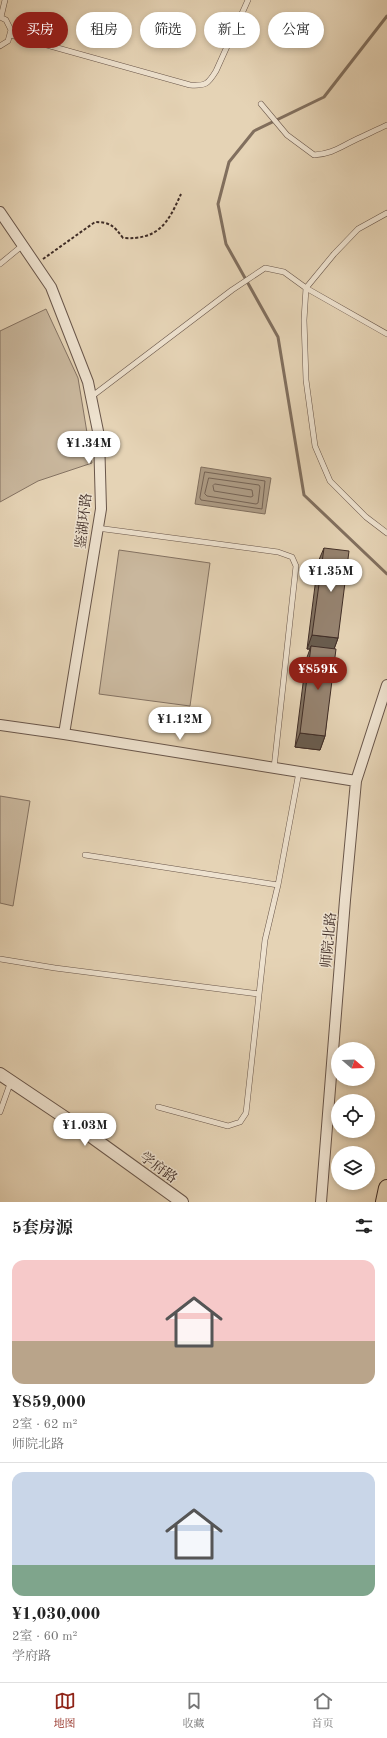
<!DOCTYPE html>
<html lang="zh">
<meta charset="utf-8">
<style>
:root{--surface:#fff;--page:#f6f6f6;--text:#222;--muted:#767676;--line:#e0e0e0;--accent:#8f2418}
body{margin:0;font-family:"Old Standard TT","Noto Serif SC",serif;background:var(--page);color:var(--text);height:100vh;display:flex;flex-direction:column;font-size:15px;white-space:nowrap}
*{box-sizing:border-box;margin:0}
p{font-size:13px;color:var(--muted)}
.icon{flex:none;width:22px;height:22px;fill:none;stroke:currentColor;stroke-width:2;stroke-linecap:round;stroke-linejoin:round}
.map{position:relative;height:1202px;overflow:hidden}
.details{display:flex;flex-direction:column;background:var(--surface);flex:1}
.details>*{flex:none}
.banner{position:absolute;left:12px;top:12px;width:363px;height:36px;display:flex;gap:8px}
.needle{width:26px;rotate:109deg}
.buttons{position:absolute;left:331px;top:1042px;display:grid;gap:8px}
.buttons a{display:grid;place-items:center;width:44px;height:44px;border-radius:50%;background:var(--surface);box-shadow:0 2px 6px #0003;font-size:20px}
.price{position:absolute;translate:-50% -34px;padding:0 9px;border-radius:14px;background:#fff;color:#222;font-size:13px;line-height:26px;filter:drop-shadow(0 1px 2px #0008)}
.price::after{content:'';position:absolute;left:50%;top:24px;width:12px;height:9px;margin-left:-6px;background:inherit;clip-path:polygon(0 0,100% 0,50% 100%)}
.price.on{background:var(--accent);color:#fff}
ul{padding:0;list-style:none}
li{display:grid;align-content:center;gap:8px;height:212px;padding:0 12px}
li+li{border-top:1px solid var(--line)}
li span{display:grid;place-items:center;height:124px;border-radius:12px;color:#555}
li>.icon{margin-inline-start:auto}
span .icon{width:72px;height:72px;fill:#fffc;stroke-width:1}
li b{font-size:17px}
h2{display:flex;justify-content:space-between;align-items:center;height:48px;padding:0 12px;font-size:17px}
.chip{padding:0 14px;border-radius:18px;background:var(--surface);box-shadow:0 2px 6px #0003;font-size:14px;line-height:36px}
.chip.on{background:var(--accent);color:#fff}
.tab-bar{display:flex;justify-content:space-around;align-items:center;height:56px;border-top:1px solid var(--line);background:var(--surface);font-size:11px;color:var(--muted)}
.tab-bar a{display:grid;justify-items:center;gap:2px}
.tab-bar .on{color:var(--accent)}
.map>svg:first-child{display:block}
</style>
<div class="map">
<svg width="387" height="1202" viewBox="0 0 387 1202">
<rect width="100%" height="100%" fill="#e5d3b5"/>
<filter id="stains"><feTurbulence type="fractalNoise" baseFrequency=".005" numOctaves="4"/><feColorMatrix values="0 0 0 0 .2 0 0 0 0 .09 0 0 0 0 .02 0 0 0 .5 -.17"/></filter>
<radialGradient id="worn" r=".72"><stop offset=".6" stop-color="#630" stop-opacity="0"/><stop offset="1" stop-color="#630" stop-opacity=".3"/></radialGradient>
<path fill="#c9b79d" stroke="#847262" d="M46 309 78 378 92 463 38 481 0 502V331Z
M119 550 210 563 190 706 99 694Z
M0 796 30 801 13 906 0 903Z"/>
<path fill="#ad9b84" stroke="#816f5e" d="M201 467 271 478 265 514 195 504Z"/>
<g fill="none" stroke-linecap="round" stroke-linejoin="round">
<path stroke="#766455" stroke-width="1" d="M205 472 265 481 262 509 201 500 200 498Z
M209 478 259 485 260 487 258 503 256 504 207 496 205 494Z
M215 484 252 490 253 496 251 497 214 491 213 486Z"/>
<path stroke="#816f5e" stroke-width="3" d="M387 16 324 97 254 131 229 162 218 204 226 244 278 337 304 495 387 574"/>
<defs>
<path id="service" d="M0 17 6 20 11 30 8 41 0 46
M1 17 5 0
M11 35 190 85C206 86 208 84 216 71L248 0
M261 104 287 135 314 155C332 154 340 147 355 140 366 135 376 130 387 125
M387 213 358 229 334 254 306 288 304 320 306 380 315 446 330 481 366 517 387 533
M0 264 23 245
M91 397 232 290 265 268 284 272 306 288 387 334
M97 528 278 552 292 557 296 566 274 768
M85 855 278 885
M0 959 55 968 259 994
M158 1107 228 1126 240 1122 246 1113 265 940 278 885 299 772
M0 1112 11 1081"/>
<path id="minor" d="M0 212 51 287 88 382 99 436 101 509 64 734
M0 725 64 734 356 781
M321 1202 345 900 356 781 387 685"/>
<path id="tertiary" d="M0 1074 67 1119 182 1202"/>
<path id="trunk" d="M384 1202 387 1188"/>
</defs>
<use href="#service" stroke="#69564a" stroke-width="6"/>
<use href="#minor" stroke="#69564a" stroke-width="12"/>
<use href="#tertiary" stroke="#69564a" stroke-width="14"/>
<use href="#trunk" stroke="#402d26" stroke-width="18"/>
<path stroke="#402d26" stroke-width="2" stroke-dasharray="3 2" stroke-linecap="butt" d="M43 259 95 222C110 222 114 226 123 238 159 240 168 223 181 194"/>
<use href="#service" stroke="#eee2cf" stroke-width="5"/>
<use href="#minor" stroke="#eee2cf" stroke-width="10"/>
<use href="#tertiary" stroke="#eee2cf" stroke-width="12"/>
<use href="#trunk" stroke="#e5d3b5" stroke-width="16"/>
</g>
<path fill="#817160" stroke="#402d26" d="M324 548 338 638 334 649 325 736 320 750 295 747 306 660 310 649H307L318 562Z"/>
<path fill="#695c4e" stroke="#402d26" d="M312 635 338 638 333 652 311 646 310 649H307Z
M300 733 325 736 320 750 295 747Z"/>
<path fill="#968370" stroke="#402d26" d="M324 548 349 551 338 638 312 635Z
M311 646 336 649 325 736 300 733Z"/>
<g text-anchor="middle" stroke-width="3" stroke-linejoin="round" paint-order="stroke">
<g font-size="14" fill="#402d26" stroke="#eee2cf">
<text transform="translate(83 521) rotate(-84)" y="5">鉴湖环路</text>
<text transform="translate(328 940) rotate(-85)" y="5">师院北路</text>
<text transform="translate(159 1167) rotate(36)" y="5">学府路</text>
</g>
</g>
<rect width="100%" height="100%" filter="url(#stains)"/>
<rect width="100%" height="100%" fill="url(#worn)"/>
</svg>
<div class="buttons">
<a><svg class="needle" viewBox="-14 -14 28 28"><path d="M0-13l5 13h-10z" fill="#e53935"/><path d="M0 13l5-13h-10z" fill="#767676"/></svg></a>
<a><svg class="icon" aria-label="locate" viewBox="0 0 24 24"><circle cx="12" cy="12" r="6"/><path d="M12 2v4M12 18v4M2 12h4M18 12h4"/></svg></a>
<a><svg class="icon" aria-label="layers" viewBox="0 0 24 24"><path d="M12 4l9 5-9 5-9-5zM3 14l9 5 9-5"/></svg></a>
</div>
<b class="price" style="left:89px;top:465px">¥1.34M</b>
<b class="price" style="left:331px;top:593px">¥1.35M</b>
<b class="price on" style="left:318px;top:691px">¥859K</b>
<b class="price" style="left:180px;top:741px">¥1.12M</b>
<b class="price" style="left:85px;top:1147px">¥1.03M</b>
<div class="banner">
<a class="chip on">买房</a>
<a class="chip">租房</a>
<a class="chip">筛选</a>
<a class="chip">新上</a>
<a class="chip">公寓</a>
</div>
</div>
<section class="details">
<h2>5套房源<svg class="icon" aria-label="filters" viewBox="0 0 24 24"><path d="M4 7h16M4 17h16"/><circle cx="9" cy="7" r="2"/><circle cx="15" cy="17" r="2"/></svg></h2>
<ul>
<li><span style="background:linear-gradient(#f6c9c9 65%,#b9a48a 0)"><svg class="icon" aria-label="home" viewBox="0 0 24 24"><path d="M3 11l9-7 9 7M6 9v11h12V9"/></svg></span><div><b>¥859,000</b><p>2室 · 62 m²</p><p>师院北路</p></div></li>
<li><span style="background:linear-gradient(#c9d6e8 75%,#7fa58c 0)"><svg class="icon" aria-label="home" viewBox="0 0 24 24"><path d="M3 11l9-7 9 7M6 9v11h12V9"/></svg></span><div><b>¥1,030,000</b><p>2室 · 60 m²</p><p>学府路</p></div></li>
</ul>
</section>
<nav class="tab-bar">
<a class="on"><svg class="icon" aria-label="map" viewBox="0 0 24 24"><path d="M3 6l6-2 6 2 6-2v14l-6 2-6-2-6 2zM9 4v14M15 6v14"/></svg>地图</a>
<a><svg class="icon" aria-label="saved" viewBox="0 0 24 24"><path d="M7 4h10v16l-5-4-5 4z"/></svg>收藏</a>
<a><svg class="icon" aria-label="home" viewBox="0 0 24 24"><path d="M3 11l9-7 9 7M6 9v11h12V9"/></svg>首页</a>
</nav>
